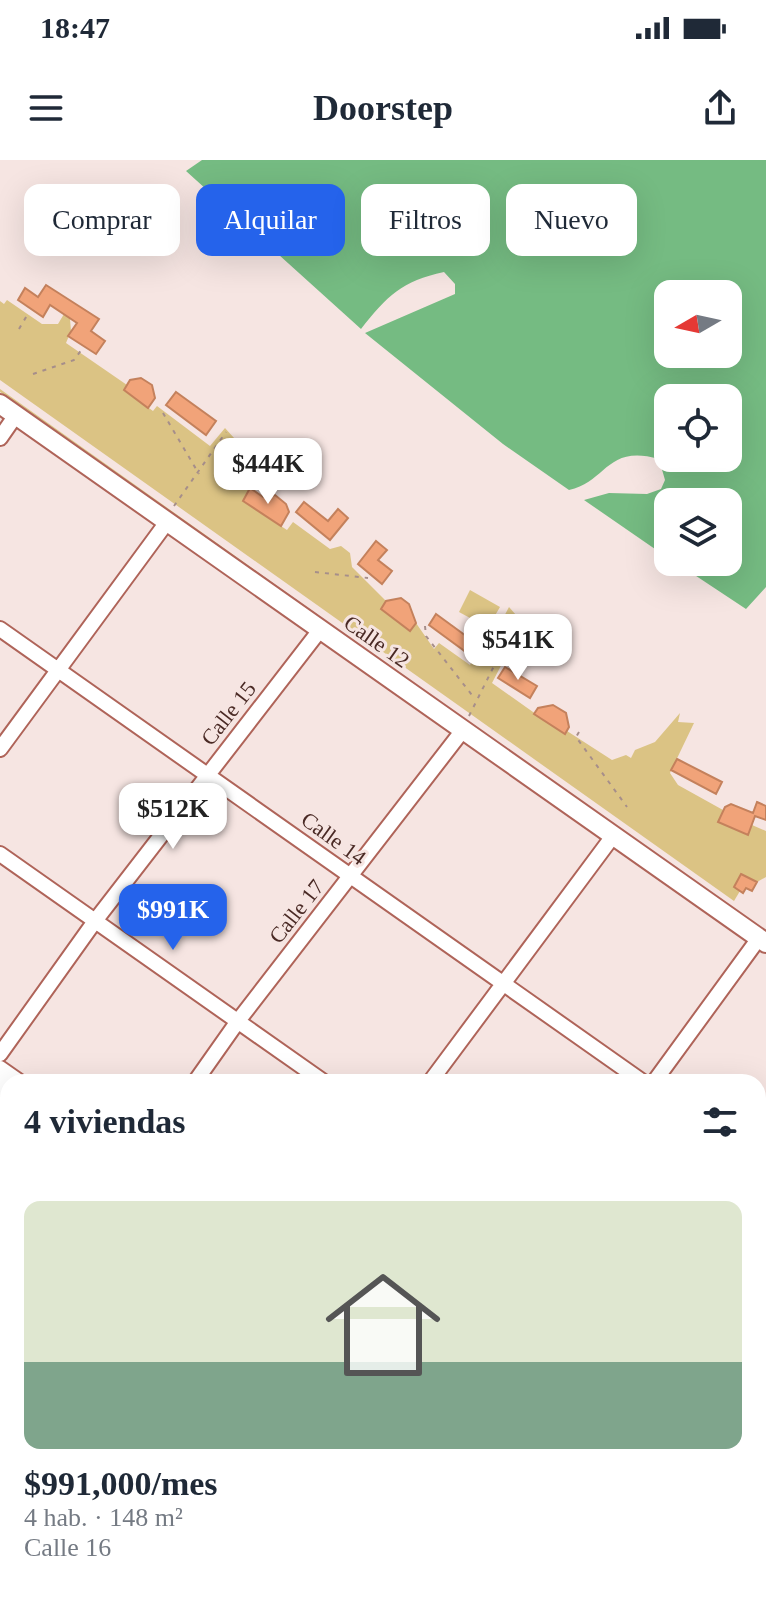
<!DOCTYPE html>
<html lang="es">
<meta charset="utf-8">
<style>
:root{--surface:#fff;--page:#f2f2f3;--text:#1f2937;--muted:#747a83;--accent:#2563eb}
body{margin:0;font-family:Georgia,serif;background:var(--page);color:var(--text);height:100vh;display:flex;flex-direction:column;font-size:30px;white-space:nowrap}
*{box-sizing:border-box;margin:0}
p{font-size:26px;color:var(--muted)}
.icon{flex:none;width:44px;height:44px;fill:none;stroke:currentColor;stroke-width:2;stroke-linecap:round;stroke-linejoin:round}
.map{position:relative;flex:1;overflow:hidden}
.sheet{position:absolute;left:0px;top:914px;width:766px;height:536px;display:flex;flex-direction:column;background:var(--surface);border-radius:24px 24px 0 0;box-shadow:0 8px 32px #0002}
.sheet>*{flex:none}
.banner{position:absolute;left:24px;top:24px;width:718px;height:72px;display:flex;gap:16px}
.needle{width:52px;rotate:261deg}
.buttons{position:absolute;left:654px;top:120px;display:grid;gap:16px}
.buttons a{display:grid;place-items:center;width:88px;height:88px;border-radius:16px;background:var(--surface);box-shadow:0 8px 32px #0002;font-size:40px}
.price{position:absolute;translate:-50% -68px;padding:0 18px;border-radius:16px;background:#fff;color:#222;font-size:26px;line-height:52px;filter:drop-shadow(0 2px 4px #0008)}
.price::after{content:'';position:absolute;left:50%;top:48px;width:24px;height:18px;margin-left:-12px;background:inherit;clip-path:polygon(0 0,100% 0,50% 100%)}
.price.active{background:var(--accent);color:#fff}
ul{padding:0;list-style:none}
li{display:grid;align-content:center;gap:16px;height:424px;padding:0 24px}
li span{display:grid;place-items:center;height:248px;border-radius:16px;color:#555}
li>.icon{margin-inline-start:auto}
span .icon{width:144px;height:144px;fill:#fffc;stroke-width:1}
li b{font-size:34px}
h2{display:flex;justify-content:space-between;align-items:center;height:96px;padding:0 24px;font-size:34px}
.chip{padding:0 28px;border-radius:16px;background:var(--surface);box-shadow:0 8px 32px #0002;font-size:28px;line-height:72px}
.chip.active{background:var(--accent);color:#fff}
.status{display:flex;justify-content:space-between;align-items:center;height:56px;padding:0 40px;background:var(--surface);direction:ltr}
.status svg{height:22px;fill:currentColor}
header{display:flex;justify-content:space-between;align-items:center;height:104px;padding:0 24px;background:var(--surface);font-size:36px;font-weight:700}
.map>svg:first-child{display:block}
</style>
<div class="status"><b>18:47</b><svg viewBox="0 0 49 12"><path d="M0 12V9h3v3zM5 12V6h3v6zM10 12V3h3v9zM15 12V0h3v12zM26 1h20v11H26zM47 4h2v5h-2z"/></svg></div>
<header><svg class="icon" aria-label="menu" viewBox="0 0 24 24"><path d="M4 6h16M4 12h16M4 18h16"/></svg>Doorstep<svg class="icon" aria-label="share" viewBox="0 0 24 24"><path d="M12 15V3M7 8l5-5 5 5M5 13v7h14v-7"/></svg></header>
<div class="map">
<svg width="766" height="1450" viewBox="0 0 766 1450">
<rect width="100%" height="100%" fill="#f6e5e2"/>
<path fill="#dbc384" d="M7 140 42 164H58L64 154 70 159 71 171 66 183 127 225 124 230 153 251 157 246 210 286 225 268 262 309 243 341 287 370 293 362 330 389 341 386 350 393 352 407 386 441 382 449 409 471 416 463 434 489 439 483 470 505 476 493 483 496 509 447 523 463 492 523 564 574 567 571 612 600 626 595 631 598 635 590 655 582 680 553 678 562 694 563 670 613 678 625 723 650 719 662 747 675 752 665 766 671V717L757 722 741 714 734 727 740 731 734 741 0 220V141L4 144Z
M0 229 766 773V776L0 232Z
M470 430 500 447 483 476 466 465 470 458 459 452Z"/>
<path fill="#75bb82" fill-rule="evenodd" d="M202 0H766V427L746 449 675 402H728V342H668V398L584 340 609 333 647 334 661 329 665 320 659 299C606 284 607 322 569 330L503 284 365 173 455 134V124L444 112C402 121 387 136 361 169L186 11ZM668 134H728V194H668ZM668 238H728V298H668Z"/>
<path fill="#f1a379" stroke="#c4815c" stroke-width="2" d="M46 125 99 159 91 171 105 181 96 194 68 176 77 163 50 145 43 157 18 140 25 128 38 137Z
M141 218 152 225 155 238 148 248 124 230 130 220Z
M176 232 216 261 206 275 166 245Z
M250 328 263 337 275 335 286 344 289 352 281 366 243 341Z
M304 342 328 361 338 349 348 358 330 380 296 352Z
M376 381 387 390 378 400 392 411 382 424 358 404Z
M401 438 409 444 416 463 410 471 381 449 386 441Z
M436 454 477 484 470 495 429 465Z
M505 507 537 526 530 538 498 518Z
M553 545 566 553 569 567 565 574 534 554 538 548Z
M677 599 722 622 716 634 671 610Z
M757 642 766 646V660L755 656 748 675 718 662 725 647 731 644 753 653Z
M741 714 757 722 752 731 746 728 743 733 734 727Z"/>
<g fill="none" stroke-linecap="round" stroke-linejoin="round">
<defs>
<path id="minor" d="M0 278 16 255
M0 469 643 922
M0 589 167 362
M0 694 324 922
M0 894 95 761 320 470
M0 908 20 922
M195 922 238 861 463 570
M430 922 613 676
M654 922 759 778
M758 1003 766 1008
M0 1129 8 1134
M0 1200 8 1189
M758 1227 766 1233
M0 1351 8 1357
M758 1435 766 1424
M130 1442 142 1450
M444 1442 455 1450
M48 1450 54 1442
M267 1450 273 1442
M747 1450 753 1442"/>
<path id="secondary" d="M0 244 766 783
M0 921 8 950
M0 994 8 1041
M758 1096 766 1085
M758 1134 766 1123
M76 1442 77 1450
M93 1442 94 1450
M500 1450 506 1442
M527 1450 533 1442"/>
</defs>
<use href="#minor" stroke="#af6459" stroke-width="18"/>
<use href="#secondary" stroke="#af6459" stroke-width="22"/>
<path stroke="#a68e8a" stroke-width="2" stroke-dasharray="4 6" stroke-linecap="butt" d="M19 169 29 152
M33 214 74 200 82 189
M163 253 199 314
M174 346 226 272
M315 412 368 418
M425 466 426 476 475 539
M469 556 503 488 514 455
M579 572 576 577 627 647"/>
<use href="#minor" stroke="#fff" stroke-width="14"/>
<use href="#secondary" stroke="#fff" stroke-width="18"/>
</g>
<g text-anchor="middle" stroke-width="6" stroke-linejoin="round" paint-order="stroke">
<g font-size="22" fill="#4a2a25" stroke="#f6e5e2">
<text transform="translate(377 481) rotate(35)" y="8">Calle 12</text>
<text transform="translate(228 553) rotate(-52)" y="8">Calle 15</text>
<text transform="translate(334 678) rotate(36)" y="8">Calle 14</text>
<text transform="translate(296 751) rotate(-52)" y="8">Calle 17</text>
</g>
</g>
</svg>
<div class="buttons">
<a><svg class="needle" viewBox="-14 -14 28 28"><path d="M0-13l5 13h-10z" fill="#e53935"/><path d="M0 13l5-13h-10z" fill="#747a83"/></svg></a>
<a><svg class="icon" aria-label="locate" viewBox="0 0 24 24"><circle cx="12" cy="12" r="6"/><path d="M12 2v4M12 18v4M2 12h4M18 12h4"/></svg></a>
<a><svg class="icon" aria-label="layers" viewBox="0 0 24 24"><path d="M12 4l9 5-9 5-9-5zM3 14l9 5 9-5"/></svg></a>
</div>
<b class="price" style="left:268px;top:346px">$444K</b>
<b class="price" style="left:518px;top:522px">$541K</b>
<b class="price" style="left:173px;top:691px">$512K</b>
<b class="price active" style="left:173px;top:792px">$991K</b>
<div class="banner">
<a class="chip">Comprar</a>
<a class="chip active">Alquilar</a>
<a class="chip">Filtros</a>
<a class="chip">Nuevo</a>
</div>
<section class="sheet">
<h2>4 viviendas<svg class="icon" aria-label="filters" viewBox="0 0 24 24"><path d="M4 7h16M4 17h16"/><circle cx="9" cy="7" r="2"/><circle cx="15" cy="17" r="2"/></svg></h2>
<ul>
<li><span style="background:linear-gradient(#dfe7d0 65%,#7fa58c 0)"><svg class="icon" aria-label="home" viewBox="0 0 24 24"><path d="M3 11l9-7 9 7M6 9v11h12V9"/></svg></span><div><b>$991,000/mes</b><p>4 hab. · 148 m²</p><p>Calle 16</p></div></li>
</ul>
</section>
</div>
